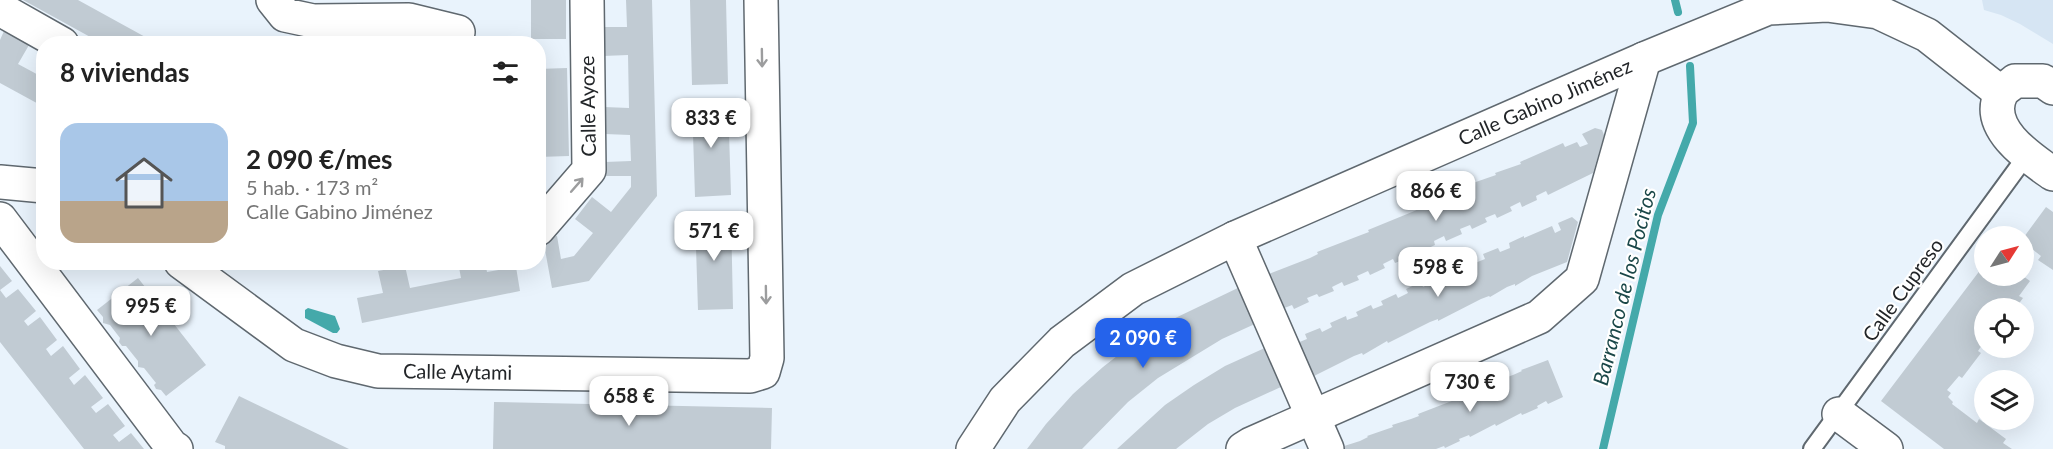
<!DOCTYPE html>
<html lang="es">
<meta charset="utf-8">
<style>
:root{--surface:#fff;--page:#f2f2f2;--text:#222;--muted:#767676;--line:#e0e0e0;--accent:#2563eb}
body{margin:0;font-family:Lato,sans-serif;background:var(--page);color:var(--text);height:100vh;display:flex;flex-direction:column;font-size:22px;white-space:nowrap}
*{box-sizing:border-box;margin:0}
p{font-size:20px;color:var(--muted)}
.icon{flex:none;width:33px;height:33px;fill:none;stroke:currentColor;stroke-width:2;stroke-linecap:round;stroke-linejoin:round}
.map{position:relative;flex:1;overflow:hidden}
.side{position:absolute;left:36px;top:36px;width:510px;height:234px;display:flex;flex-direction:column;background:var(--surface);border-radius:24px;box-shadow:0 6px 24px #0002}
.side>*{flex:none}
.needle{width:39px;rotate:54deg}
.controls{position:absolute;left:1974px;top:226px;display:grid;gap:12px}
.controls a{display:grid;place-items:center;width:60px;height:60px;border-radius:50%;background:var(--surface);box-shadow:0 6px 24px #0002;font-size:30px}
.price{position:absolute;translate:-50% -51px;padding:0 14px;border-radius:12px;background:#fff;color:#222;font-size:20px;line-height:39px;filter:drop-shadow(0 2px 3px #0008)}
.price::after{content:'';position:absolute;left:50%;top:36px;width:18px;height:14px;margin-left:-9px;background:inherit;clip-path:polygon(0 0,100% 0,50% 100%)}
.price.active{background:var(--accent);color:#fff}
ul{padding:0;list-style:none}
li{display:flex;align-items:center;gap:18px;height:150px;padding:0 24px}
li+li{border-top:2px solid var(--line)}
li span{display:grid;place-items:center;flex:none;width:168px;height:120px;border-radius:18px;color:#555}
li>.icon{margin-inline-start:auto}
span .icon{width:72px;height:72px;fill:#fffc;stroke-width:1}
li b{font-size:26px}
h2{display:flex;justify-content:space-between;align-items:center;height:72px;padding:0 24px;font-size:26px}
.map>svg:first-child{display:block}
</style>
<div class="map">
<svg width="2053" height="449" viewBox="0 0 2053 449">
<rect width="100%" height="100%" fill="#e9f3fc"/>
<path fill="#d6e5f3" d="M1982 0H2053V44L2020 24 2001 15 1984 10Z"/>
<path fill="#44a9aa" d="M308 308 335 316 340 329 337 333H333L305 318V310Z"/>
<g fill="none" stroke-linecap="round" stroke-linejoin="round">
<path stroke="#44a9aa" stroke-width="8" d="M1675 0 1678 12
M1603 449 1658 215 1693 123 1690 66"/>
</g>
<path fill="#c1cbd3" d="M23 0H78L158 44H103Z
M531 0H566V39H531Z
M626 0H652L657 196 589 281 552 288 543 239 557 236 561 259 574 256 593 233 575 219 592 197 611 212 631 187V176H606L605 162 631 161 630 135 605 134 604 107 629 108 628 55 603 56V27H627Z
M690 0H726L728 84 692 85Z
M4 31 29 45 18 64 44 78V107L0 83V40Z
M329 37 357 38V44H329Z
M375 38H404V44H375Z
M567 68 569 156 538 157V69Z
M728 101 731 195 695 197 692 102Z
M1595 128 1602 130 1604 135 1593 173 1548 195 1546 191 1536 196 1537 200 1522 207 1520 202 1510 207 1512 211 1497 218 1495 214 1485 218 1487 222 1472 229 1470 225 1460 229 1462 234 1446 241 1444 236 1434 241 1435 245 1420 252 1418 248 1408 253 1410 257 1395 263 1393 259 1383 264 1385 268 1370 275 1368 271 1357 276 1359 280 1344 286 1342 282 1332 287 1334 291 1319 297 1317 294 1307 298 1309 302 1294 309 1292 305 1282 309 1266 275 1310 258 1318 254 1317 252 1361 235 1369 232 1368 230 1412 212 1419 209 1418 207 1437 201 1445 197V196L1471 186 1470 184 1496 175 1495 173 1521 164 1520 162 1563 143 1565 147 1577 142 1580 147 1588 144 1582 134Z
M2046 207 2053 212V270L2038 260 2041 256 2024 243V237Z
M731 215 733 309 698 310 695 216Z
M1572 217 1578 222 1567 262 1532 276 1515 286V284L1507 287 1490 297 1489 296 1481 299 1438 321V319L1430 322 1388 343 1387 341 1363 355 1362 353 1354 356 1312 377 1297 343 1307 339 1305 334 1320 328 1322 332 1332 327 1330 323 1346 316 1347 320 1358 316 1356 312 1371 305 1373 309 1383 305 1381 301 1396 294 1398 298 1408 293 1406 289 1421 282 1423 287 1433 282 1431 278 1447 271 1449 275 1459 271 1457 266 1473 259 1475 263 1485 259 1483 254 1498 248 1500 252 1510 248 1509 243 1524 236V238L1552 226 1555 233 1561 230 1558 223Z
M458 262H485L487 272 516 267 520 291 362 323 357 298 383 293 378 271 405 266 410 288 461 278Z
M1984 265V276H2023L2030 281 2019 296 2023 298 2015 309H1984V342L1978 351 1981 353 1962 378 1959 376 1947 390 1951 393 1948 397 1953 402 1952 404 1977 423 1979 419 2006 439 2003 443 2012 449H1944L1881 401Z
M0 266 12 281 0 290 6 298 18 289 36 311 24 321 28 326 40 317 57 340 46 349 51 356 63 346 80 369 69 378 74 385 85 375 103 398 91 407 96 413 108 404 125 426 113 435 119 442 131 433 144 449H84L44 398 0 342Z
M138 278 206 365 166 396 161 390 156 389 154 385 156 383 144 368 138 367V361L126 346H122L119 342 120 338 110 325 103 323V317L97 310Z
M1242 286 1257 323 1222 339 1158 378 1128 402 1082 449H1027L1046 424 1073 394 1103 367 1135 342 1169 321Z
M1267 347 1283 386 1235 408 1208 424 1176 449H1117L1165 405 1194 385 1225 366Z
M1548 360 1563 397 1548 404 1546 401 1537 406 1538 408 1522 415 1521 413 1496 426 1495 424 1470 437 1469 435 1459 439 1460 441 1445 448 1444 446 1436 449H1342L1341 447 1360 441 1368 437 1367 436 1393 427 1392 425 1411 419 1419 416 1418 414 1470 394 1469 392 1496 383 1495 381 1513 375 1522 371 1521 370Z
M239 396 349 449H225V446L215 442Z
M494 402 772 408 771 449H493Z"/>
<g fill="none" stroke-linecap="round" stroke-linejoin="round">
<defs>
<path id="lane" d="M1812 449 2027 155"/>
<g id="street">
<path d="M273 0 285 15 313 21 409 20 458 32"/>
<path d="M0 9 62 44"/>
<path d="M2053 88 2043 81H2015C2011 85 2003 89 2001 94 1984 128 2030 158 2053 174"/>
<path d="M0 182 44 186"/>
<path d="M0 219 172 447 176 449"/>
<path d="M538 229 589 170 587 0"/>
<path d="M1235 238 1327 449"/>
<path id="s1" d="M181 262 294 345 336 361 378 371 750 376 763 372 767 358 761 0"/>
<path d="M1839 414 1886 449"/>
<path id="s2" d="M973 449 1005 400 1062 342 1133 289 1235 238 1644 59 1768 8 1827 5 1878 12 1927 35 2001 93"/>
<path d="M1243 449 1251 444 1539 317 1582 279 1644 59"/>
</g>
</defs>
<use href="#lane" stroke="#5f686f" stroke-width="20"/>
<use href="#street" stroke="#5f686f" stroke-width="36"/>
<use href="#lane" stroke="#fff" stroke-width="16"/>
<use href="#street" stroke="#fff" stroke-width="33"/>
</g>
<defs><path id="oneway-shaft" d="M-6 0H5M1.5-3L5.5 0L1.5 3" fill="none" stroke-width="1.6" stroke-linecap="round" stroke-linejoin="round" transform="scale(1.5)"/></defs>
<g stroke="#9c9d9e">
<use href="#oneway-shaft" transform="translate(762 58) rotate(89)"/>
<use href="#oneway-shaft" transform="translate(577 185) rotate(-49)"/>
<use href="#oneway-shaft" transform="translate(766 295) rotate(89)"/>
</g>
<g text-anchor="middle" stroke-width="4.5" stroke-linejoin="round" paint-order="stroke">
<g font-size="20" fill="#222528" stroke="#fff">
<text dy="7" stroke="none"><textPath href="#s2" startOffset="681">Calle Gabino Jiménez</textPath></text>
<text transform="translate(588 106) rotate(-91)" y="7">Calle Ayoze</text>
<text transform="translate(1903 290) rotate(-54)" y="7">Calle Cupreso</text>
<text dy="7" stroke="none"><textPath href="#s1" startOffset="308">Calle Aytami</textPath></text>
</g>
<g font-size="21" font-style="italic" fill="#1a4748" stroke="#fff">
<text transform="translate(1625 287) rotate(-76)" y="7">Barranco de los Pocitos</text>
</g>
</g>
</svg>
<div class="controls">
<a><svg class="needle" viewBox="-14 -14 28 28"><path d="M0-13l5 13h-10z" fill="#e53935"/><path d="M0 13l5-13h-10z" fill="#767676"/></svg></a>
<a><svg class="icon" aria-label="locate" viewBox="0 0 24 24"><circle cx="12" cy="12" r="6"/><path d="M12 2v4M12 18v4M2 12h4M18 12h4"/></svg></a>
<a><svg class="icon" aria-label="layers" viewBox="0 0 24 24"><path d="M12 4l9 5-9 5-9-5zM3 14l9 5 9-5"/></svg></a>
</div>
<b class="price" style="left:711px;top:149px">833 €</b>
<b class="price" style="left:1436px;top:222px">866 €</b>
<b class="price" style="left:714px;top:262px">571 €</b>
<b class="price" style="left:1438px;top:298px">598 €</b>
<b class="price" style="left:151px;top:337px">995 €</b>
<b class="price active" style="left:1143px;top:369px">2 090 €</b>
<b class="price" style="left:1470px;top:413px">730 €</b>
<b class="price" style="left:629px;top:427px">658 €</b>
<section class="side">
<h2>8 viviendas<svg class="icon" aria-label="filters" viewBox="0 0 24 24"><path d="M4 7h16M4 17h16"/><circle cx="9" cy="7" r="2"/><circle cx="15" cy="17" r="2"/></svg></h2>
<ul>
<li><span style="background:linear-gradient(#a9c7e8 65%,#b9a48a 0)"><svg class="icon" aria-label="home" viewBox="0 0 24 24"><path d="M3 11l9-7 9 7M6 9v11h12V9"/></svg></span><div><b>2 090 €/mes</b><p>5 hab. · 173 m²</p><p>Calle Gabino Jiménez</p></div></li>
</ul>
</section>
</div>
